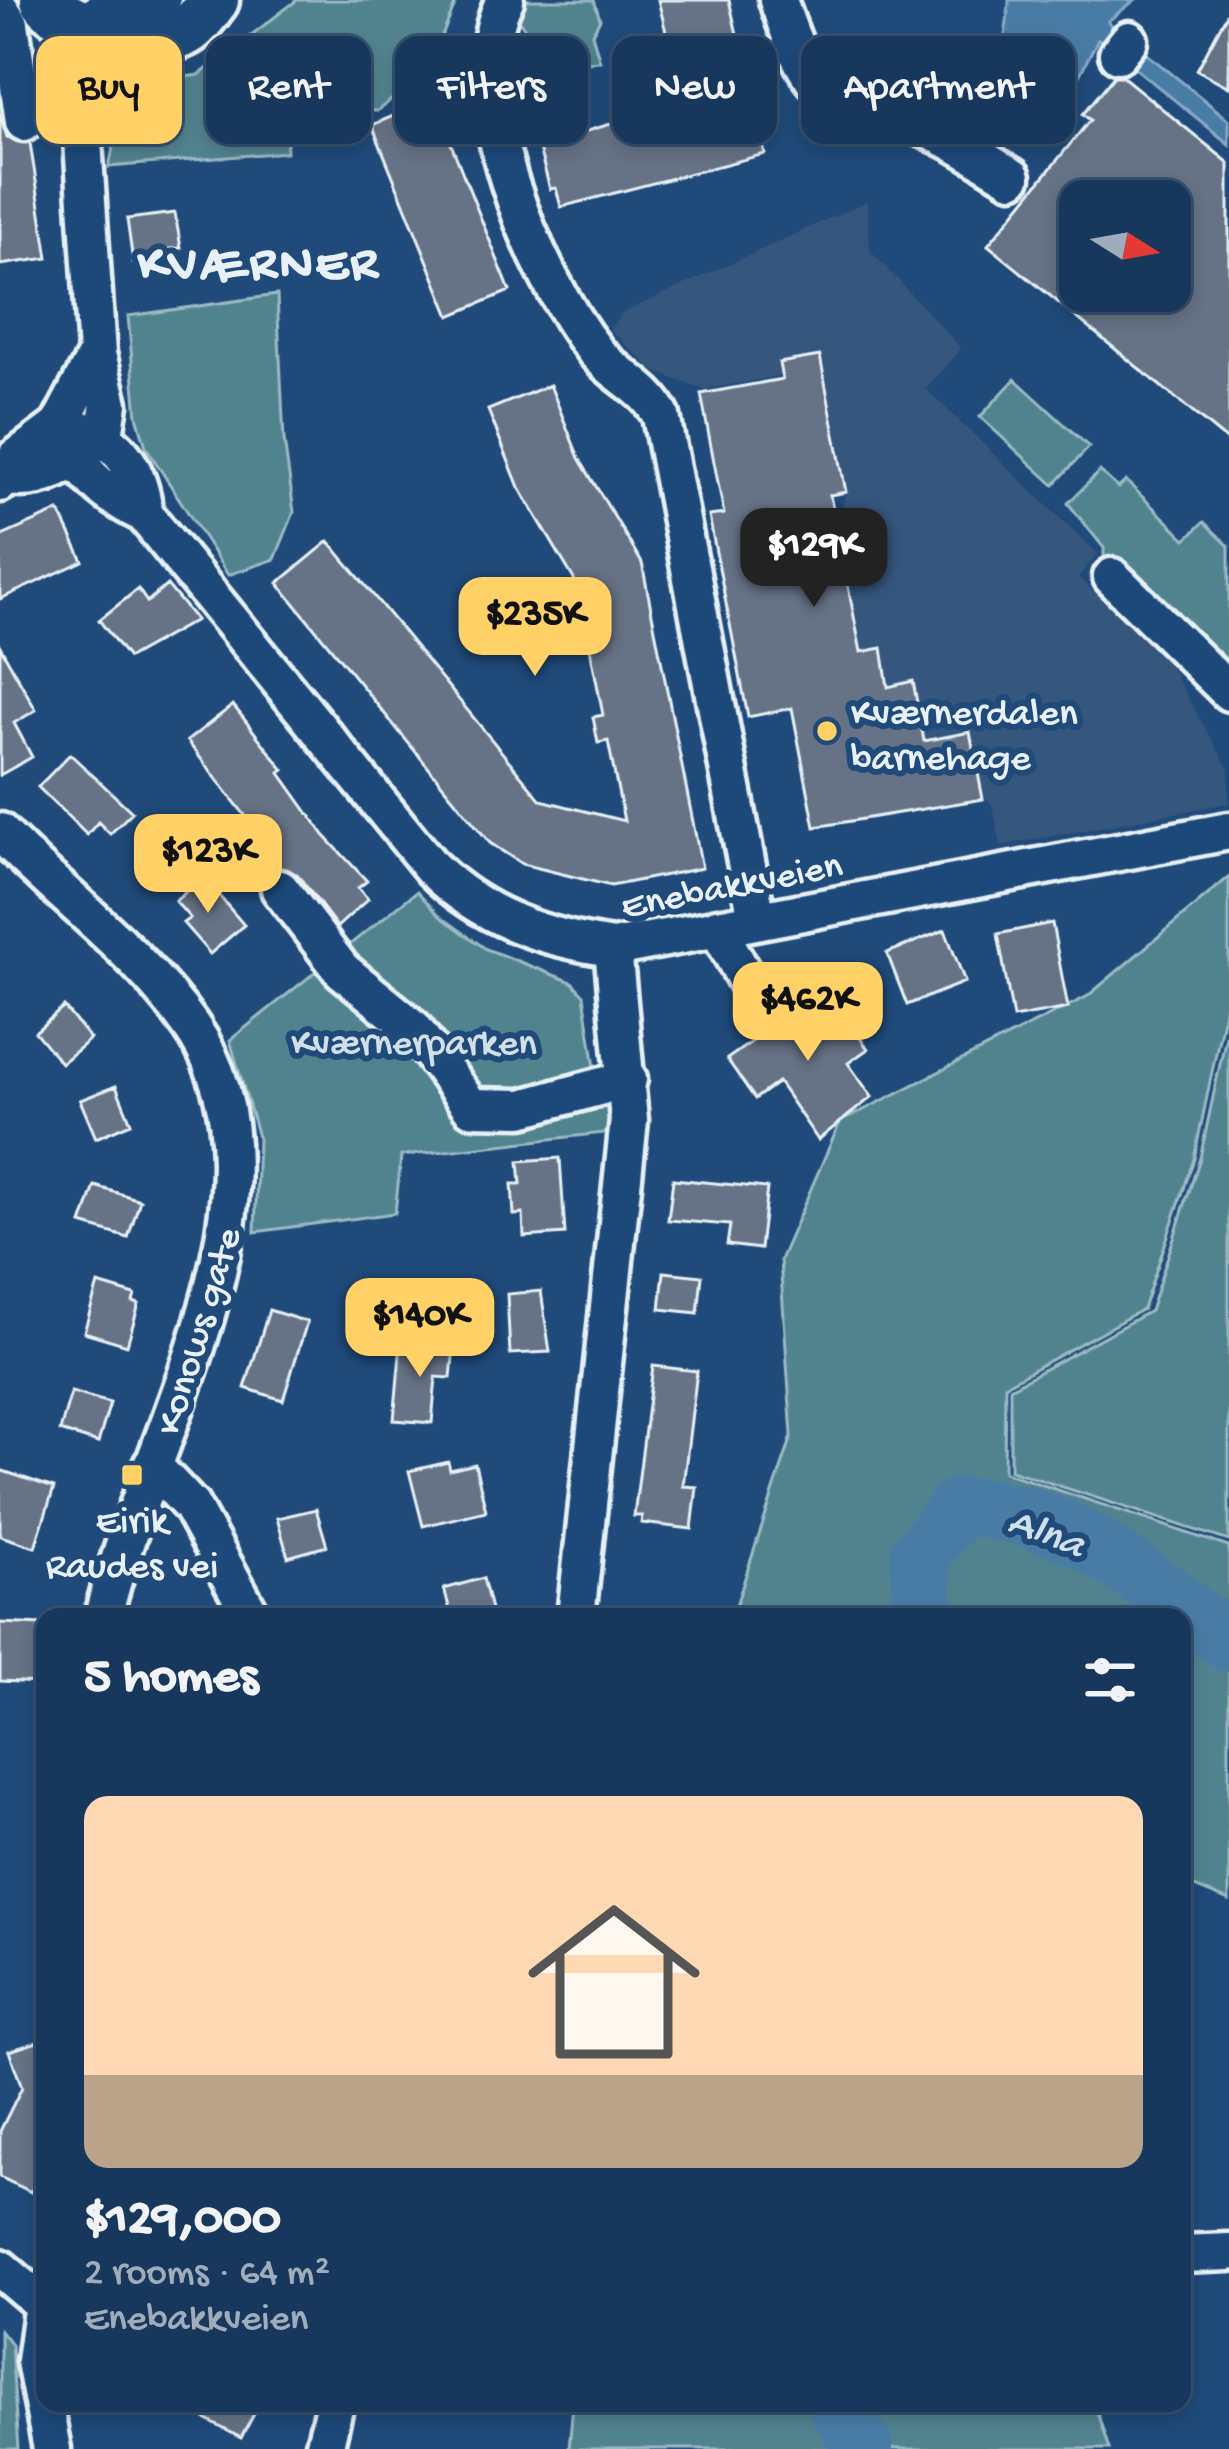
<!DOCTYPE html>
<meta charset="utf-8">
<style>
:root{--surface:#17385c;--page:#244365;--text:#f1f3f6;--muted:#9eacbb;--line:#365272;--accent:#ffd166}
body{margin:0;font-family:"Gochi Hand",sans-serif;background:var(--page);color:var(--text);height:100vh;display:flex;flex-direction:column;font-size:45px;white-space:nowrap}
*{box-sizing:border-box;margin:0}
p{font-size:39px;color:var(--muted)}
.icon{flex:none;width:66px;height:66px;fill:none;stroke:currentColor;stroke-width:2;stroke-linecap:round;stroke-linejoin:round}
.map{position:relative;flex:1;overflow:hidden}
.panel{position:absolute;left:36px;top:1608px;width:1155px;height:804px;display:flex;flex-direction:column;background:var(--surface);border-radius:24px;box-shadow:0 6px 18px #0003,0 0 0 3px var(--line)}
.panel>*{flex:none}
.banner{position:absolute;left:36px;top:36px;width:1158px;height:108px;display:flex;gap:24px}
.needle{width:78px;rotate:101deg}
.buttons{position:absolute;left:1059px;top:180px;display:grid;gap:24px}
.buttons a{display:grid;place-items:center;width:132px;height:132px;border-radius:24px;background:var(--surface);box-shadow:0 6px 18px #0003,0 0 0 3px var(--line);font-size:60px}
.price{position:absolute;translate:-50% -102px;padding:0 27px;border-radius:24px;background:var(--accent);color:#111;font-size:39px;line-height:78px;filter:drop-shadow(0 3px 6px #0008)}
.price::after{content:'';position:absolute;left:50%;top:72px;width:36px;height:27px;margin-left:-18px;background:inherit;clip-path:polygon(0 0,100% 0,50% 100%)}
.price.current{background:#222;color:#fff}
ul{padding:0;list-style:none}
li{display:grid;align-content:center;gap:24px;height:636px;padding:0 48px}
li+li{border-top:3px solid var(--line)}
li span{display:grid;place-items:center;height:372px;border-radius:24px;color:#555}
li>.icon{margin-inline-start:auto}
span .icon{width:216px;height:216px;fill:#fffc;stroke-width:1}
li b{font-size:51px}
h2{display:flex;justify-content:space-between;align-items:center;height:144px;padding:0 48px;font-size:51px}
.chip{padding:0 42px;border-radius:24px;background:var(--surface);box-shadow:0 6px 18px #0003,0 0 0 3px var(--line);font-size:42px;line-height:108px}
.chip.current{background:var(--accent);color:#111}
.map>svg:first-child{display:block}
</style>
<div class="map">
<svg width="1229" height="2449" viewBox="0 0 1229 2449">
<rect width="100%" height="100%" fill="#1f4a7a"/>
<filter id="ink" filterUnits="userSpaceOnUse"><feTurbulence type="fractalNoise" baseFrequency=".00833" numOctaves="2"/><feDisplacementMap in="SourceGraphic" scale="24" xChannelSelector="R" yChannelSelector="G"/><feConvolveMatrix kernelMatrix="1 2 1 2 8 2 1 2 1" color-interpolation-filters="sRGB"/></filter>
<g filter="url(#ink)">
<path fill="#34567d" d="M867 201 870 250 961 348 926 389 1098 554 1078 577 1163 654 1229 769V803L1001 846 992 804 982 794 971 733 924 742 912 681 890 685 882 647 862 651 839 532 845 490 815 369 704 390 654 371 609 329 622 313Z"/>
<path fill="#51838e" stroke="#9cbac3" stroke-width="3" d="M297 0H457L427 72 377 111 291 108 286 152 109 167 118 124 134 94 157 81 199 75Z
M525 0H594L600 19 592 34 600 61 533 66 532 38 511 10Z
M277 295 284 440 294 512 275 559 228 575 146 447 137 416 128 316Z
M1015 379 1089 447 1054 485 980 417Z
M1100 471 1118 488 1126 481 1186 539 1204 522 1229 546V669L1104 559V548L1068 503Z
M1229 877V990L1194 1159 1143 1309 1005 1385 1004 1472 1229 1547V1901L1182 1882V1617H732L792 1436 780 1260 840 1122 1088 996Z
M417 891 440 916 486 949 572 982 584 995 600 1101 613 1111V1132L401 1156 395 1213 255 1232 258 1137 230 1040Z
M1229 1022V1541L1010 1470V1388L1150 1311 1200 1158Z
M0 2330 11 2344 18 2449H0Z
M573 2403H1094L1109 2449H569Z"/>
<path fill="#487ba5" stroke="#88aac6" stroke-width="3" d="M1009 0H1135L1108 21 1120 34 1110 47 1098 39 1077 80 1048 96C980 95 1009 40 1009 0Z
M1136 45 1229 120V144L1125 60Z"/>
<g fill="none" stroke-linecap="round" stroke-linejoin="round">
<path stroke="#487ba5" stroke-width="60" d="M923 1617 920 1555 959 1507C1071 1507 1145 1581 1229 1642
M837 2403 863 2449"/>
</g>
<path fill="#667285" stroke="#e8f1f8" stroke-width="3" fill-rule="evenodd" d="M658 0H729L765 154 561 207 556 188 550 189 538 145 684 103Z
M1229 10V87L1197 70Z
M1114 76H1122L1229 163V442L988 245 1090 120 1083 114ZM1080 201H1170V291H1080Z
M433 99 510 291 450 316 372 125Z
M0 113 7 137 30 143 48 258 0 265Z
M175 213 181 248 161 250 163 258 133 262 127 219Z
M820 356 846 492 830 495 861 652 882 648 888 687 913 681 924 741 970 732 983 799 815 827 792 708 748 717 709 516 724 514 701 394 782 379 779 363Z
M550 385 579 458 642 563 702 868 611 886 522 864 490 843 278 583 329 541 541 800 624 821 608 741 598 743 593 717 603 715 578 586 519 487 488 410Z
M59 511 83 561 0 599V537Z
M167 585 196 620 128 658 99 620 138 589 147 602Z
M0 646 36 710 14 723 32 757 0 775Z
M233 705 284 770 280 773 324 835 367 881 358 888 368 899 337 927 297 874 273 868 254 844 262 837 187 741Z
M70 754 132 812 110 834 98 822 87 835 38 787Z
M203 877 244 925 210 954 183 923 190 918 175 901Z
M1052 923 1068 1008 1013 1018 998 934Z
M945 930 965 982 907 1005 887 953Z
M826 990 868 1049 848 1063 872 1097 818 1140 778 1082 755 1099 727 1059Z
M64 1007 90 1039 61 1063 35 1032Z
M116 1086 131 1123 96 1138 80 1100Z
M560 1158 565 1234 524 1237 523 1214 514 1215 512 1184H521L519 1161Z
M673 1179 767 1188 760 1249 727 1245 730 1225 668 1220Z
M95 1186 140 1200 128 1238 82 1224Z
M664 1272 702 1276 698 1313 660 1309Z
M98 1284 135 1295 133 1302 139 1304 127 1345 84 1332Z
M541 1291 550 1352 510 1354 507 1294Z
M269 1310 307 1322 283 1400 245 1388Z
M401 1343 454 1347 451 1378 436 1377 432 1423 394 1420Z
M653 1366 697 1371 683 1486 697 1487 692 1529 641 1523 642 1516H634Z
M71 1392 110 1403 98 1443 60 1431Z
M448 1462 450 1470 475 1464 486 1511 423 1526 409 1471Z
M0 1470 54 1488 35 1547 0 1536Z
M316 1509 327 1546 288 1557 277 1518Z
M483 1578 493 1617H452L444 1589Z
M0 1623 43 1625 40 1683 0 1681Z
M45 2040V2164L31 2192 0 2177V2131L22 2087 9 2051 37 2042 40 2050Z
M175 2403H260L241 2438Z"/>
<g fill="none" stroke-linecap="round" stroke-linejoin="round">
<defs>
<path id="minor" d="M505 0C457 94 535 275 596 352 616 376 647 387 661 416L757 919
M778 0C814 107 822 92 921 127 953 139 983 160 1012 177
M0 9 10 24 24 122
M1118 54 1129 40
M80 122 124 36 119 17
M59 426C74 467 103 495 144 514L432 868C482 918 544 938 613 948L1229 831
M80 430C121 438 140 474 144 514
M8 477C50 483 73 459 104 435L109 404 97 354 78 65 86 27 110 0
M0 483 16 458 59 426 97 354
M1112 577 1229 692
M0 832C63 898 138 950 191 1026 305 1189 143 1446 103 1617
M280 889 342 970 413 1028 471 1107 522 1108 628 1079
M717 927 749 985
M152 1465 191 1506 252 1617
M576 1617 629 1120 613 948
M1182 2254 1229 2252
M0 2268 40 2302
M45 2289 35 2361 52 2449
M324 2449 335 2403"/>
<path id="major" d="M45 0C67 31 156 52 189 29 198 23 207 9 214 0
M132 0H156"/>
</defs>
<use href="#minor" stroke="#e8f1f8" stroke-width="45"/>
<use href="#major" stroke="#e8f1f8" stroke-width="57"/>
<use href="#minor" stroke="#1f4a7a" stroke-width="36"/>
<use href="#major" stroke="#1f4a7a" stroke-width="48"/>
</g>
</g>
<g fill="#ffd166" stroke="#1f4a7a" stroke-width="4.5">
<circle cx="827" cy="731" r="12"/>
<rect x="120" y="1463" width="24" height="24" rx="6"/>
</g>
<g text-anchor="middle" stroke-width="12" stroke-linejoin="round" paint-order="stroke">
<g font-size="39" fill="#e8f1f8" stroke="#1f4a7a" text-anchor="start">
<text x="851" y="723">Kværnerdalen<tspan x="851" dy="45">barnehage</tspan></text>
<text x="132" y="1531" text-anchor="middle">Eirik<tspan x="132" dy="45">Raudes vei</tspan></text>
</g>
<g font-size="39" fill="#e8f1f8" stroke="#1f4a7a">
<text transform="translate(731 882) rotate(-11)" y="14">Enebakkveien</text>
<text transform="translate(195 1330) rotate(-73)" y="14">Konows gate</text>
</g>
<g font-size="39" fill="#d1e0e8" stroke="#1f4a7a">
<text x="414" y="1053">Kværnerparken</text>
</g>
<g font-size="42" font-style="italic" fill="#d0dfec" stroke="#1f4a7a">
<text transform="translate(1048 1529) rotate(21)" y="15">Alna</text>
</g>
<g font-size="51" font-weight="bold" letter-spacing="3" fill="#e8f1f8" stroke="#1f4a7a">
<text x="259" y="277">KVÆRNER</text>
</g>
</g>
</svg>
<div class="buttons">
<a><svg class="needle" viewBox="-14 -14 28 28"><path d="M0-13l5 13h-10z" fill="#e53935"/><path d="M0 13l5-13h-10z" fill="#9eacbb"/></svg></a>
</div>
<b class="price current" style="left:814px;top:610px">$129K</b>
<b class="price" style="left:535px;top:679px">$235K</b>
<b class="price" style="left:208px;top:916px">$123K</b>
<b class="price" style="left:808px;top:1064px">$462K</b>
<b class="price" style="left:420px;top:1380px">$140K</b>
<div class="banner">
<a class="chip current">Buy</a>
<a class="chip">Rent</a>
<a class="chip">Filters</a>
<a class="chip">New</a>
<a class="chip">Apartment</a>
</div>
<section class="panel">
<h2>5 homes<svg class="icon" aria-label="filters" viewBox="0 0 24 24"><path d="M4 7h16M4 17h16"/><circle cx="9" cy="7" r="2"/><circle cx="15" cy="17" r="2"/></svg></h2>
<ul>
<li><span style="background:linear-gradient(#ffd9b3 75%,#b9a48a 0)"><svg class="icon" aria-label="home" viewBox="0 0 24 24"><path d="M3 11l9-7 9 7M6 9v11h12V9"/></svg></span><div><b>$129,000</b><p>2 rooms · 64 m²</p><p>Enebakkveien</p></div></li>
</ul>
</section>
</div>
